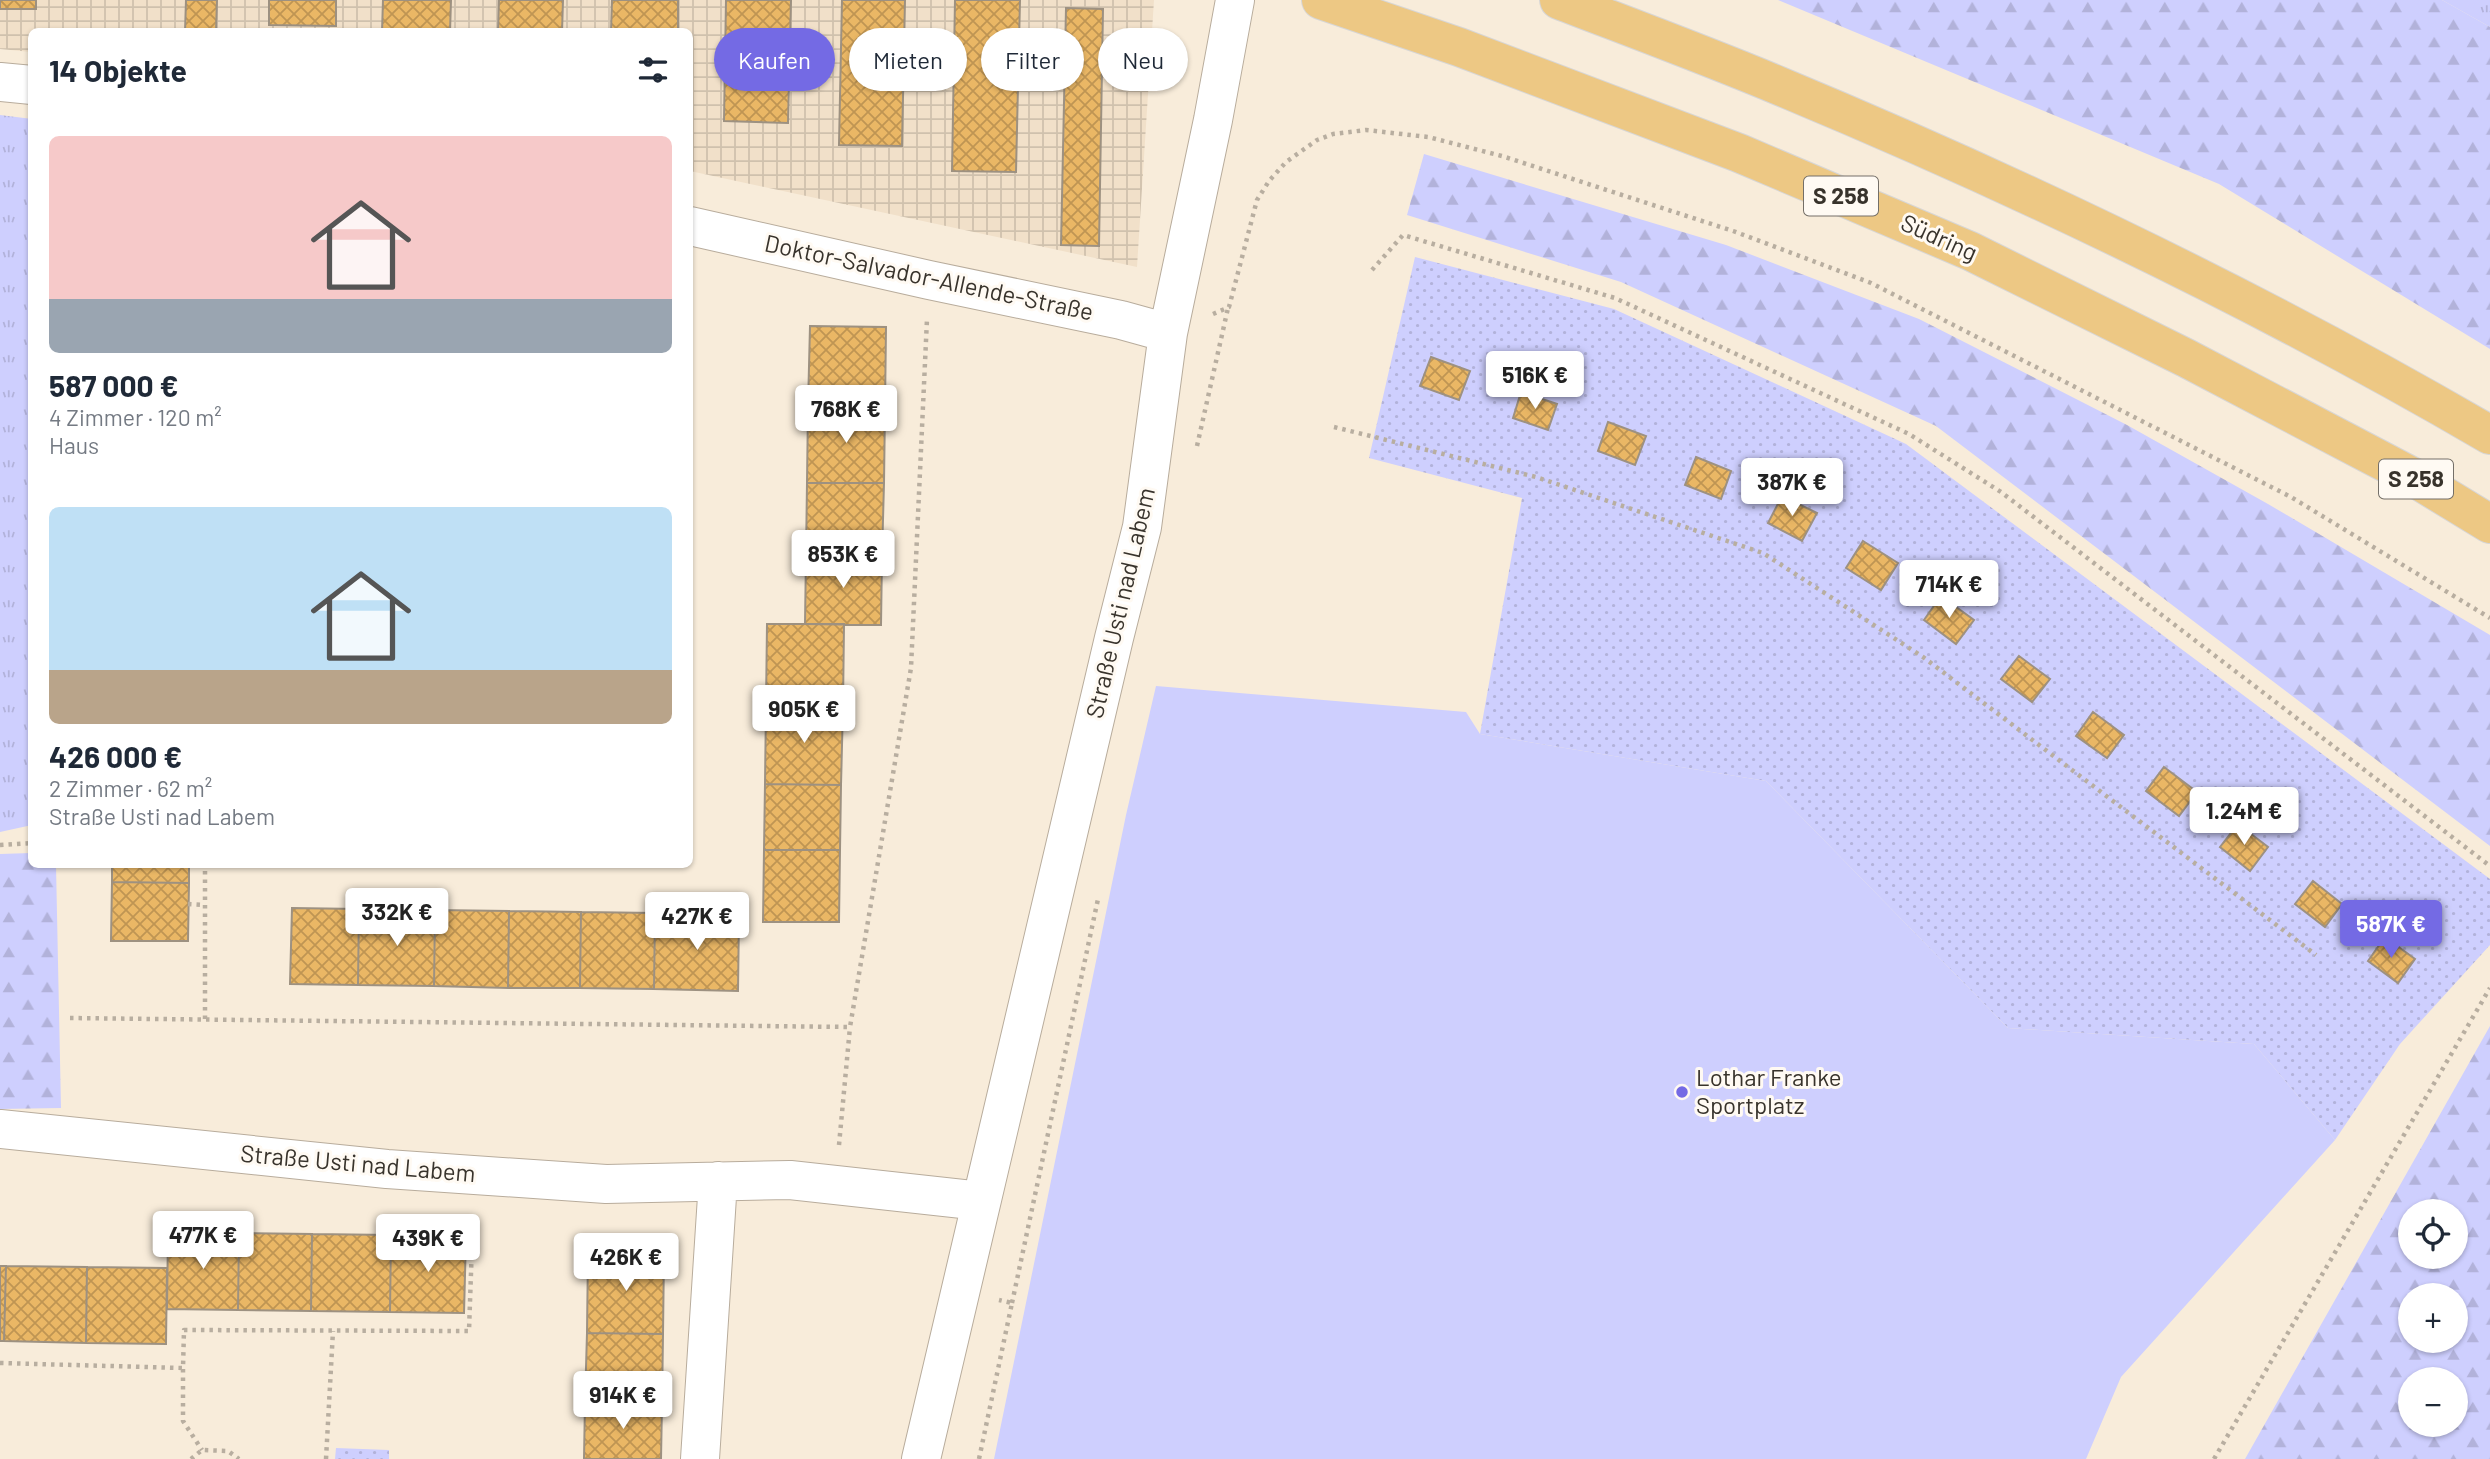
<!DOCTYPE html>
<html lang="de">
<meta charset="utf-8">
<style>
:root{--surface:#fff;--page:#f6f6f7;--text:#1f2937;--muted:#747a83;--accent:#746ae4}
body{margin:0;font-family:Barlow,sans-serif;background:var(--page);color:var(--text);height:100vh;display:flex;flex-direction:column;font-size:26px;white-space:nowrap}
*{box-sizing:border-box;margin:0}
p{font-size:23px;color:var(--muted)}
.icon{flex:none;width:38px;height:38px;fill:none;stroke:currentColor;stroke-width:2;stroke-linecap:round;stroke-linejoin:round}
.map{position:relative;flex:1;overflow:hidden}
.panel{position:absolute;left:28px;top:28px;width:665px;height:840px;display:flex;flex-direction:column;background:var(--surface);border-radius:10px;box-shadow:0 2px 5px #0004}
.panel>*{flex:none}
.guide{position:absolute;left:714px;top:28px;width:665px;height:63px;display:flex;gap:14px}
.tools{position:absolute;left:2398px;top:1199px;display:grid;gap:14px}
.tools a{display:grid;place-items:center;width:70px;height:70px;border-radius:50%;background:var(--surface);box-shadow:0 2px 5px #0004;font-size:35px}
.price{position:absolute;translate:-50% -60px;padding:0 16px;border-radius:7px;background:#fff;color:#222;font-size:23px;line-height:46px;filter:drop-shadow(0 2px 4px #0008)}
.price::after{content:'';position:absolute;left:50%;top:42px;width:21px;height:16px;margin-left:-10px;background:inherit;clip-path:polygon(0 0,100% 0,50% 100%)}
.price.on{background:var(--accent);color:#fff}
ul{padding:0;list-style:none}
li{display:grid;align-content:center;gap:14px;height:371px;padding:0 21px}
li span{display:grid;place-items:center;height:217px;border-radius:10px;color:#555}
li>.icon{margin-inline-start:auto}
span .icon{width:126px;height:126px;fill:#fffc;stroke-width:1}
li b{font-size:30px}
h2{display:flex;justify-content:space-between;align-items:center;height:84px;padding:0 21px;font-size:30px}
.pill{padding:0 24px;border-radius:32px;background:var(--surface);box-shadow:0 2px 5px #0004;font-size:24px;line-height:63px}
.pill.on{background:var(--accent);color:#fff}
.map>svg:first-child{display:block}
</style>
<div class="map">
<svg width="2490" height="1459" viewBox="0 0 2490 1459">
<defs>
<pattern id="industrial-grid" width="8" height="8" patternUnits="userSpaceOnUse" patternTransform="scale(1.75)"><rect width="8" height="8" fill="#f1e0c9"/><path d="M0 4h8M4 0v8" fill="none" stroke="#cfc1ad"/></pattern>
<pattern id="grass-tufts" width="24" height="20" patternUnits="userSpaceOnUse" patternTransform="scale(1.75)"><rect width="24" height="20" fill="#cecffe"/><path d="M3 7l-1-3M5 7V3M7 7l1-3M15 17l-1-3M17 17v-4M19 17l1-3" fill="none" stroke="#b2b2da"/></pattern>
<pattern id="forest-firs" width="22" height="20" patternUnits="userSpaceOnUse" patternTransform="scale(1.75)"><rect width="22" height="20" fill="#cecffe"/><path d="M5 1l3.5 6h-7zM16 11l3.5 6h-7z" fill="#b2b2da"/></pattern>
<pattern id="park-dots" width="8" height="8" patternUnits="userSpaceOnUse" patternTransform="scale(1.75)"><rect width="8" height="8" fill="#cecffe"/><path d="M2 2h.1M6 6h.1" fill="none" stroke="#b2b2da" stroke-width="1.8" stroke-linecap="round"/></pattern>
<pattern id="building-cross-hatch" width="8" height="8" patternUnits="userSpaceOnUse" patternTransform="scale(1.75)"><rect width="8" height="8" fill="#eab765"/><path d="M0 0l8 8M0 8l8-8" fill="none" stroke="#bf9553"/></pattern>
</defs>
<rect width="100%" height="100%" fill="#f8ecda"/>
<path fill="url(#industrial-grid)" d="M0 0H1154L1137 267 690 171V32H32L31 52 0 49Z"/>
<path fill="url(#grass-tufts)" d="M2442 0H2490V27Z
M0 115 32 119V825L0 832Z"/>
<path fill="url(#forest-firs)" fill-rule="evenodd" d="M1778 0H2442L2490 27V349L2219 184Z
M1424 154 1726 245 1919 319 2127 425 2268 504 2490 635V846L1936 426 1621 282 1407 215Z
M31 853 32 864 56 865 61 1108 0 1109V854Z
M2490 1026V1459H2245ZM2455 1211V1256H2410V1211ZM2410 1295H2455V1340H2410ZM2410 1379H2455V1424H2410Z"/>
<path fill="url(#park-dots)" d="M1415 257 1614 309 1906 444 2490 879V945L2400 1044 2335 1140 2254 1044 2008 1028 1766 781 1480 734 1522 498 1369 458Z
M336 1448 389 1450V1459H335Z"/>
<path fill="#cecffe" d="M1156 686 1466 712 1480 734 1766 781 2008 1028 2254 1044 2335 1140 2121 1377 2086 1459H994L1126 815Z"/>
<path fill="url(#building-cross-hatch)" stroke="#9d9181" stroke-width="2" d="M0 0H36V9H0Z
M186 0H217L216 32H185Z
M269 0H336V26L269 25Z
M383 0H451L450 32H382Z
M499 0H563L562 32H498Z
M612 0H678V32H611Z
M726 0H791L788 123 724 121Z
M842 0H905L902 146 839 145Z
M955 0H1020L1016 172 952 171Z
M1066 8 1103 9 1099 246 1061 245Z
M810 326 886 327 885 408 808 407Z
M1431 357 1470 371 1459 400 1420 386Z
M1521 392 1557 404 1548 430 1513 418Z
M808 407 885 408 884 483H807Z
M1608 422 1646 436 1635 465 1598 451Z
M1696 457 1731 471 1721 499 1685 485Z
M807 483H884L882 556 806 555Z
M1782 496 1817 513 1802 541 1768 523Z
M1863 541 1898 563 1881 590 1846 568Z
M806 555 882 556 881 625 805 624Z
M1941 596 1974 620 1956 644 1924 620Z
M767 624H844L843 706 766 705Z
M2019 656 2050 679 2032 702 2001 679Z
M766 705 843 706 841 785 765 784Z
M2093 712 2124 735 2107 758 2076 736Z
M2164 767 2197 792 2179 816 2146 791Z
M765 784 841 785 840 850H764Z
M2238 824 2268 847 2250 871 2220 847Z
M764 850H840L839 922H763Z
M112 864H189V883L112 882Z
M2313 881 2342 904 2325 927 2295 904Z
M112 882 189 883 188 941H111Z
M292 908 359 909 358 985 290 984Z
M359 909 435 910 434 986 358 985Z
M435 910 509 911 508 988 434 986Z
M509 911 581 912 580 988H508Z
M581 912 655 913 654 989 580 988Z
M655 913 739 915 738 991 654 989Z
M2385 937 2415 959 2398 983 2368 961Z
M168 1232 239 1233 238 1310 167 1309Z
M239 1233 312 1234 311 1311 238 1310Z
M312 1234 391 1235 390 1312 311 1311Z
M391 1235 466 1237 464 1313 390 1312Z
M588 1252 664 1253 663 1334 587 1333Z
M0 1266H6L4 1341H0Z
M6 1266 87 1267 86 1343 4 1341Z
M87 1267 167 1268 166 1344 86 1343Z
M587 1333 663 1334 662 1404 585 1402Z
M585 1402 662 1404 661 1459H584Z"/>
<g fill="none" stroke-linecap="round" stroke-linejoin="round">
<defs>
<path id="minor" d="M0 82 32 85
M690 226 929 280 1121 320 1168 333
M0 1129 387 1169 606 1184 790 1180 981 1201
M700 1459 718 1181
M921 1459 1114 638 1142 527 1168 333 1213 120 1235 0"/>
<path id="major" d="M1321 0 1459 47 1739 153 1970 251 2186 358 2413 477 2490 524
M1559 0C1632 28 1705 55 1777 85 2020 186 2262 302 2490 435"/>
</defs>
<use href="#minor" stroke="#b8ac9c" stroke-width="40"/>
<use href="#major" stroke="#d7d6d5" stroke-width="40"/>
<path stroke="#b8aea0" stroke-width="4.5" stroke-dasharray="3.5 5" stroke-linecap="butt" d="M1372 270 1403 235 1615 298 1909 434 2001 492 2490 866
M1213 314 1229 307 1257 200 1269 181 1286 162 1317 140 1333 134 1366 130 1428 137 1502 156 1733 231 1871 283 2291 497 2490 618
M1334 427 1536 477 1763 553 1923 657 2316 955
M1197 446 1228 308
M0 845 32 843
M188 904 205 905
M70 1018 850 1027 911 668 927 319
M205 1019V864
M839 1145 850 1027
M1012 1303 1098 899
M0 1363 183 1368 184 1330 469 1331 473 1215
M183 1369V1421L202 1450
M191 1459 202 1450 228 1451 239 1459
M326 1459 333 1331
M979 1459 1012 1303 999 1300
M2214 1459 2490 988"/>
<use href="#minor" stroke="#fff" stroke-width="38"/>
<use href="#major" stroke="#edc884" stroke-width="38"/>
</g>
<circle fill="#746ae4" stroke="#fffaf3" stroke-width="2.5" cx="1682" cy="1092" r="7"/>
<g text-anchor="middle" stroke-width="6" stroke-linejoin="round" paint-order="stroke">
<g fill="#fffaf3" stroke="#746f68" stroke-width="2">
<rect x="1804" y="176.5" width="74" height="39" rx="5"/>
<rect x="2379" y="459.5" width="74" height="39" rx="5"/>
</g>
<g font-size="23" font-weight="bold" fill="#38332c">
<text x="1841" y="204">S 258</text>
<text x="2416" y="487">S 258</text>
</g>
<g font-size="24" fill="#38332c" stroke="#fffaf3">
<text transform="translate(1939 238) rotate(24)" y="8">Südring</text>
<text transform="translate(929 278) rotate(12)" y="8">Doktor-Salvador-Allende-Straße</text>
<text transform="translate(1121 603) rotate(-77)" y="8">Straße Usti nad Labem</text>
<text transform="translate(358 1164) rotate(5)" y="8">Straße Usti nad Labem</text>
</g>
<g font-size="24" fill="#38332c" stroke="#fffaf3" text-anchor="start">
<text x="1696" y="1086">Lothar Franke<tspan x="1696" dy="28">Sportplatz</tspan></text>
</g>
</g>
</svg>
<div class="tools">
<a><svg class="icon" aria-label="locate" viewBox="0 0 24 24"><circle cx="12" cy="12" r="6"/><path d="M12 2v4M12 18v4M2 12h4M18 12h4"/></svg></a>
<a>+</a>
<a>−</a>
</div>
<b class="price" style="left:1535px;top:411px">516K €</b>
<b class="price" style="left:846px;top:445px">768K €</b>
<b class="price" style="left:1792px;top:518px">387K €</b>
<b class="price" style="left:843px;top:590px">853K €</b>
<b class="price" style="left:1949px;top:620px">714K €</b>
<b class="price" style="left:804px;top:745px">905K €</b>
<b class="price" style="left:2244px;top:847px">1.24M €</b>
<b class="price" style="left:397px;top:948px">332K €</b>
<b class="price" style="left:697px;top:952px">427K €</b>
<b class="price on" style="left:2391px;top:960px">587K €</b>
<b class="price" style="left:203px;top:1271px">477K €</b>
<b class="price" style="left:428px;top:1274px">439K €</b>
<b class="price" style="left:626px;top:1293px">426K €</b>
<b class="price" style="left:623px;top:1431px">914K €</b>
<div class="guide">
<a class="pill on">Kaufen</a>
<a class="pill">Mieten</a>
<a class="pill">Filter</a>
<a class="pill">Neu</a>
</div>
<section class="panel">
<h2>14 Objekte<svg class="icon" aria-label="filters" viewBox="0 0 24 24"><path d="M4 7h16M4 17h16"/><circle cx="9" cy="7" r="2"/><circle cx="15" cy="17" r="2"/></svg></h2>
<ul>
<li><span style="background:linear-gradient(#f6c9c9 75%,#9aa5b1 0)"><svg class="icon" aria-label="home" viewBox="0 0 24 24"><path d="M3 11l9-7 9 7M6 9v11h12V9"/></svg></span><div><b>587 000 €</b><p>4 Zimmer · 120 m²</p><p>Haus</p></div></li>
<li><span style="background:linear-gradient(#bfe0f5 75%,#b9a48a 0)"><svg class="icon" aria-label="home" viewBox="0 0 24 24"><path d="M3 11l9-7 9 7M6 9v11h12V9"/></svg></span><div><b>426 000 €</b><p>2 Zimmer · 62 m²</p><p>Straße Usti nad Labem</p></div></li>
</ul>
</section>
</div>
